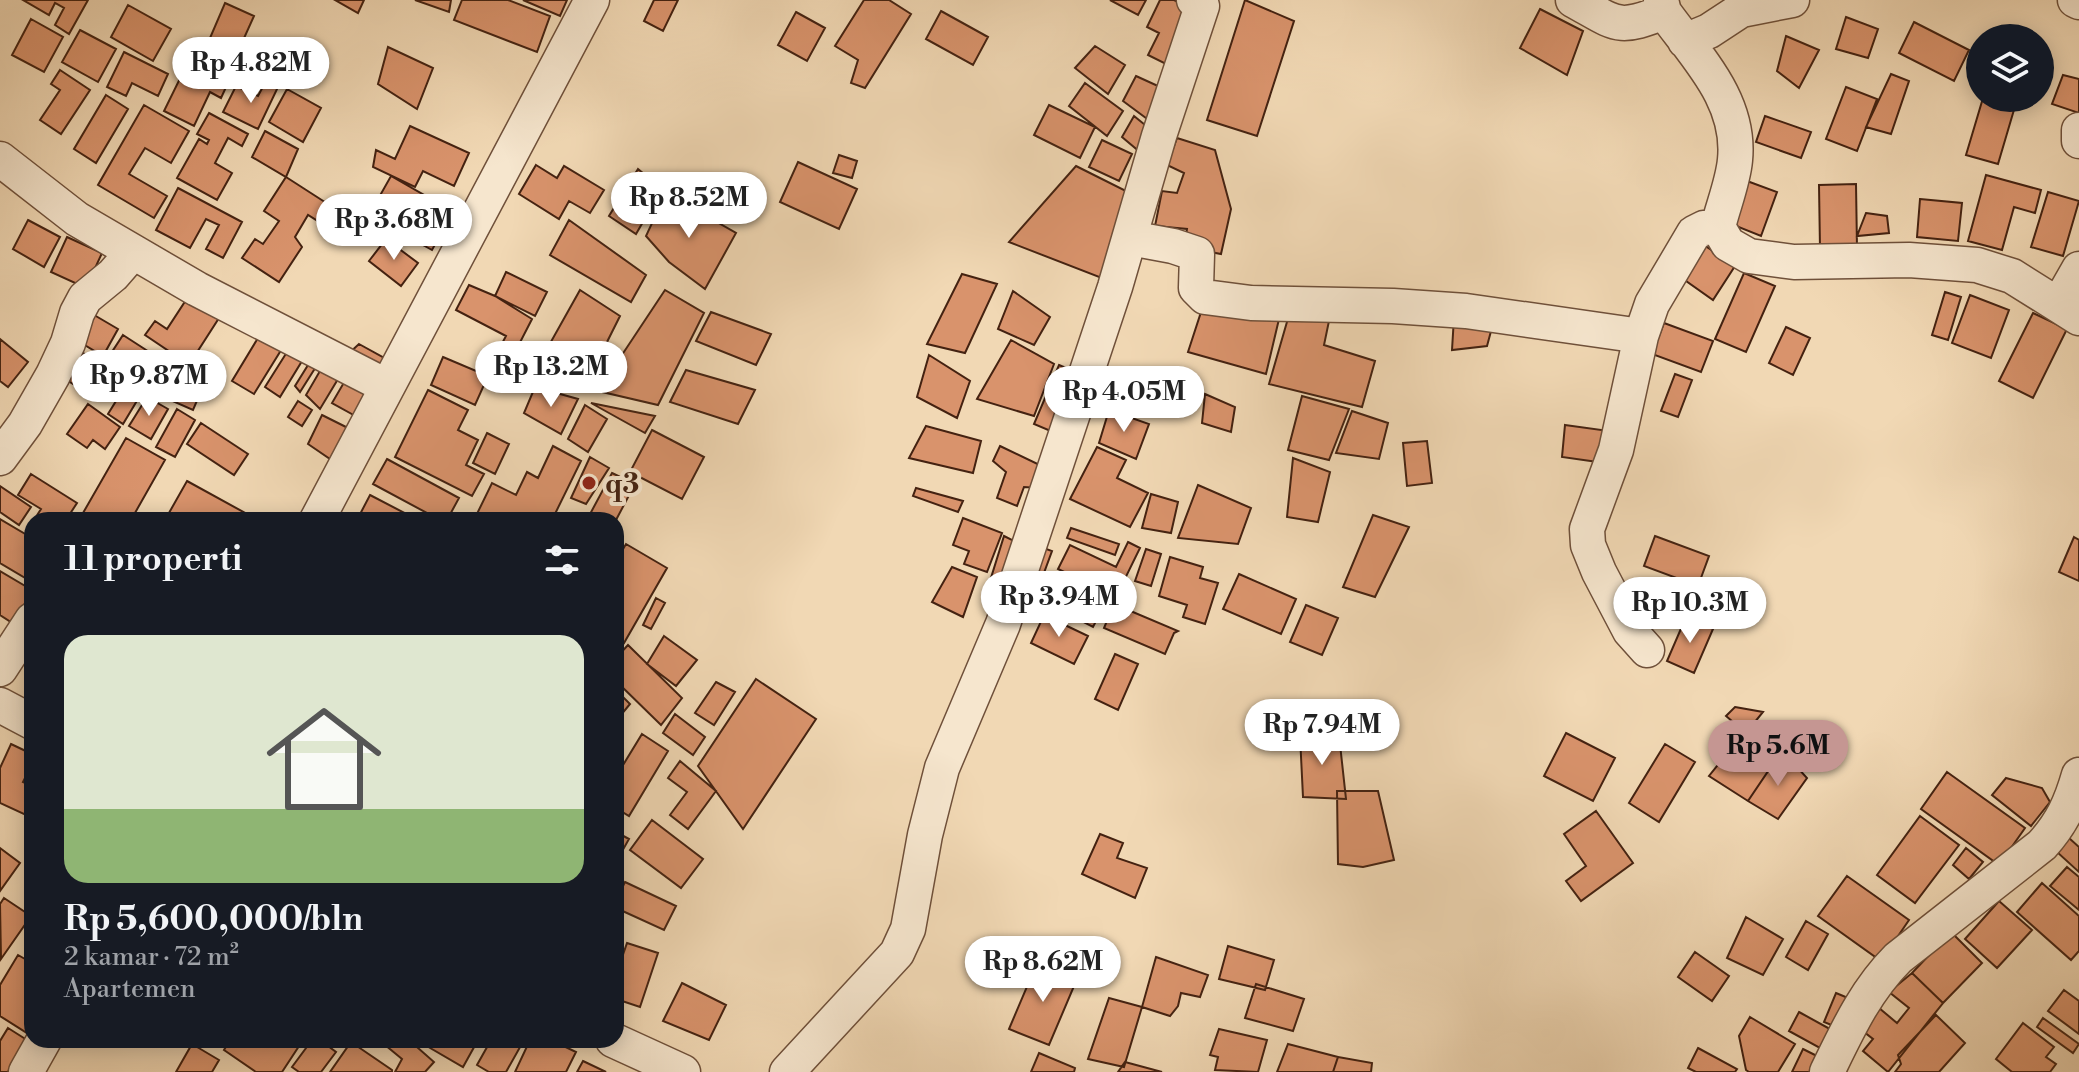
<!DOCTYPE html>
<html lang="id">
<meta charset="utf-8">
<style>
:root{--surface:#171b24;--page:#242831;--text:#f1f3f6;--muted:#9ea1a6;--line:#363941;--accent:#c59692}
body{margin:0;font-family:"Libre Bodoni",serif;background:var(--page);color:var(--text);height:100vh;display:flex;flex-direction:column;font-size:30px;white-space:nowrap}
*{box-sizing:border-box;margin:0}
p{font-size:26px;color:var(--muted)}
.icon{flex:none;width:44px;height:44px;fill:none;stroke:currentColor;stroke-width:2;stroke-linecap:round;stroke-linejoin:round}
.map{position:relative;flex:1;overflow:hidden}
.details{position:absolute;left:24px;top:512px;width:600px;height:536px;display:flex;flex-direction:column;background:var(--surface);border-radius:24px;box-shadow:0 4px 20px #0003}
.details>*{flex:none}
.buttons{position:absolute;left:1966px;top:24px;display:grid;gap:16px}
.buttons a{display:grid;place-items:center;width:88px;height:88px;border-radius:50%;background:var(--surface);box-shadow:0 4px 20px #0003;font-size:40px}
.price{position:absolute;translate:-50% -68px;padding:0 18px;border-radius:28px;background:#fff;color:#222;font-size:26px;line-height:52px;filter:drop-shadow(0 2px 4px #0008)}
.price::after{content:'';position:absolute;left:50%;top:48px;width:24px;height:18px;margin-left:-12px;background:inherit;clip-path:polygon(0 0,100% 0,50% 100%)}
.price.active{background:var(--accent);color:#111}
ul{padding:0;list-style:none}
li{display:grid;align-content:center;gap:16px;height:424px;padding:0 40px}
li+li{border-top:2px solid var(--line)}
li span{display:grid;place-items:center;height:248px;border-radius:24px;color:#555}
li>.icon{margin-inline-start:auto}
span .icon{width:144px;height:144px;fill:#fffc;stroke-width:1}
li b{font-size:34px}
h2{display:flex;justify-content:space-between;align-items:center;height:96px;padding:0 40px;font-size:34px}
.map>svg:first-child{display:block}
</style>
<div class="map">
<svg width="2079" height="1072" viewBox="0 0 2079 1072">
<rect width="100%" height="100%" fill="#f1d8b4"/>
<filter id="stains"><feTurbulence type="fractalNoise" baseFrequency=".0025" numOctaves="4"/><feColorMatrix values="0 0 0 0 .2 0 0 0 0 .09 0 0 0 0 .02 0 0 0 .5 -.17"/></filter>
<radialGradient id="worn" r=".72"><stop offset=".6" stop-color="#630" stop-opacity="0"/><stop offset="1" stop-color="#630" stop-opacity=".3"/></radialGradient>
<path fill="#d9936c" stroke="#421" stroke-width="2" d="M23 0H88L69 34 55 25 64 8 55 3 49 15Z
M335 0H364L358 13Z
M415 0H451L449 12Z
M462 0H508L550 16 537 52 454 20Z
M523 0H567L560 16Z
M654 0H678L663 31 644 21Z
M864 0H889L911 14 865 88 851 83 858 60 835 46Z
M1110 0H1146L1138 15Z
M1160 0H1174L1195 10 1168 65 1148 55 1159 33 1147 27Z
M1245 0 1294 21 1257 136 1207 120Z
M225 3 254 16 232 65 204 52Z
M128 5 171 29 153 61 111 37Z
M1540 9 1583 31 1567 75 1520 48Z
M941 11 988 37 973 65 926 39Z
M796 12 825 28 807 61 778 45Z
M1846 17 1878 29 1868 58 1836 49Z
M31 19 63 37 44 72 12 55Z
M1914 22 1969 50 1954 81 1899 53Z
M80 30 116 49 98 82 62 62Z
M1786 36 1819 50 1799 88 1777 71Z
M1095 46 1125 65 1108 94 1075 68Z
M388 47 433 68 417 109 378 84Z
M124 52 168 74 158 96 132 83 126 96 107 87Z
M193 52 233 72 221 98 210 92 194 126 164 111Z
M60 70 90 90 61 134 40 120 60 90 51 84Z
M1891 74 1909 81 1891 134 1866 127Z
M2063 75 2079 79V113L2052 104Z
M1136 76 1169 91 1154 124 1123 101Z
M266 81 278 87 258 129 223 112 236 86 258 96Z
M1085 83 1123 111 1107 136 1069 106Z
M1846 87 1877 99 1857 151 1826 139Z
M287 89 321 108 303 142 269 122Z
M106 95 128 109 96 163 74 149Z
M1983 98H1998L2016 103 1998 164 1966 155Z
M144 105 189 131 171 163 145 148 129 174 167 196 154 218 98 185Z
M1049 105 1095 127 1080 158 1034 135Z
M209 113 248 134 242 146 228 138 215 163 232 173 217 200 177 178 199 139 207 144 209 140 197 134Z
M1134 116 1155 133 1147 158 1122 137Z
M1765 116 1811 132 1801 158 1756 142Z
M410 126 469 153 454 186 423 171 415 187 373 167 376 150 395 159Z
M265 131 298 149 286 177 252 157Z
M1177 138 1215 150 1231 209 1221 254 1184 247 1187 229 1155 226 1162 191 1177 193 1184 173 1167 165Z
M1102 140 1132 154 1119 181 1089 167Z
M839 155 857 161 852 178 833 173Z
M798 162 857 189 839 229 780 202Z
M536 165 557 178 564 166 604 190 590 213 569 201 559 219 519 194Z
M1076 166 1134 195 1112 282 1009 242Z
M638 169 662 189 636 234 609 216Z
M1986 175 2041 190 2035 213 2014 207 2002 250 1968 241Z
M391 176 424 195 413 216 442 232 432 250 369 215Z
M286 177 331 206 321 223 308 215 295 237 302 247 279 282 242 258 255 239 263 244 279 221 264 211Z
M1747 181 1777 192 1761 236 1731 224Z
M1856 184 1857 248 1820 249 1819 185Z
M178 188 242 222 223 258 206 249 219 225 206 219 190 248 156 230Z
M2048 192 2079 201 2063 256 2031 247Z
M666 193 736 233 705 289 669 262 646 236Z
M1920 199 1962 203 1958 241 1917 237Z
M1866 213 1887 216 1889 233 1857 236Z
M28 220 60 237 44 267 13 249Z
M569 220 646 275 631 302 550 255Z
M67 237 102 253 86 288 51 272Z
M386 239 418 263 401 286 369 261Z
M1701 243 1735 266 1713 300 1679 276Z
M506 272 547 292 535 316 495 296Z
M1744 273 1775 286 1746 352 1715 339Z
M962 274 997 284 965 353 927 344Z
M469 285 495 296 532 319 511 360 497 353 506 336 456 310Z
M580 290 620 316 585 386 534 372Z
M665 290 704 313 658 405 598 391Z
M1013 291 1050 317 1034 345 998 329Z
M1945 292 1961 297 1948 340 1932 335Z
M1970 295 2009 310 1991 358 1952 343Z
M188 297 219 318 194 357 211 368 206 376 145 335 155 321 167 329Z
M1203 306 1279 319 1266 374 1188 352Z
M1291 308 1329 321 1324 345 1375 361 1362 407 1269 384Z
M89 312 118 329 103 356 73 338Z
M711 312 771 334 756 365 696 341Z
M2033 313 2067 329 2033 398 1999 381Z
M1454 317 1494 320 1487 346 1452 350Z
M1664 323 1713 341 1701 372 1652 354Z
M1786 327 1810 338 1793 375 1769 363Z
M261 333 283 347 254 394 232 381Z
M123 335 160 359 146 382 108 358Z
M0 339 28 362 8 387 0 381Z
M1011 340 1054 364 1034 416 977 399Z
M359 344 386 359 378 373 346 356Z
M76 349 99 362 83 390 60 376Z
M287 352 302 361 280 397 265 387Z
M929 355 970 381 957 418 917 397Z
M313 357 319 362 300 392 295 386Z
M443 357 488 376 475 405 431 385Z
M324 364 341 374 320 409 306 395Z
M1059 365 1085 376 1060 435 1034 424Z
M113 370 144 389 123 424 108 414 116 401 100 391Z
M162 370 202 389 193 410 152 392Z
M686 370 755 390 738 424 670 402Z
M1675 374 1692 380 1678 417 1661 411Z
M346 379 373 394 359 418 332 403Z
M535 387 578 399 561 434 524 413Z
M428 390 468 410 458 430 478 440 466 465 484 474 472 496 395 457Z
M1205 394 1235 407 1231 432 1202 423Z
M1302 396 1349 409 1329 460 1288 450Z
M147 397 168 409 151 439 129 426Z
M298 401 312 410 302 426 288 417Z
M591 403 655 416 645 433Z
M88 404 120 427 105 449 93 440 87 448 67 434Z
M585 405 607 419 588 452 568 439Z
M177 409 195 420 175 457 156 447Z
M1109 410 1149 424 1136 459 1099 443Z
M1352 411 1388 423 1379 459 1336 453Z
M322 415 352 430 333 461 308 444Z
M201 423 248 454 234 475 187 444Z
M1565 425 1609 431 1605 463 1562 457Z
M926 426 981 441 973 473 909 458Z
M652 430 704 457 682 499 630 472Z
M487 433 509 444 495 474 473 463Z
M126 438 165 460 131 520H79Z
M1427 441 1432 483 1407 486 1403 443Z
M553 446 581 461 552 520H474L492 483 516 495 527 472 538 478Z
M1000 446 1048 469 1039 488 1024 487 1017 506 997 498 1006 472 993 461Z
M1097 447 1126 460 1117 478 1148 493 1130 527 1070 499Z
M590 457 609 468 586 504 571 498Z
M1293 458 1330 472 1318 522 1287 517Z
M387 459 459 498 447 520H440L373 484Z
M612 473 635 484 616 520H599L589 516Z
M31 474 77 503 66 520H34L41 509 18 495Z
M187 481 258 520H165Z
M1198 485 1251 508 1238 544 1178 538Z
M0 486 31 507 19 525 0 512Z
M916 488 963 501 958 512 913 496Z
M1151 494 1178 502 1171 533 1142 528Z
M370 495 418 520H357Z
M1373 515 1409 527 1375 597 1343 587Z
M963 518 1002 533 987 572 964 564 969 551 953 545Z
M0 519 32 538V582L0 563Z
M1071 528 1119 544 1115 555 1067 538Z
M1004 536 1020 544 1004 584 990 581Z
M1655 536 1709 556 1698 586 1644 566Z
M2074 537 2079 540V581L2059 572Z
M1128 542 1140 548 1116 597 1058 569 1070 545 1116 567Z
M626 544 667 568 624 643 616 638V561Z
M1035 545 1052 551 1034 600 1018 594Z
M1146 549 1161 554 1151 586 1135 581Z
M1170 557 1203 567 1200 578 1218 583 1205 624 1183 617 1187 605 1159 596Z
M952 567 977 577 963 617 932 602Z
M0 571 32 590 14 624 0 615Z
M1239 574 1296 599 1281 634 1223 609Z
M1053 575 1106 602 1093 627 1041 600Z
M656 598 665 603 651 629 643 625Z
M1114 604 1178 631 1174 633 1165 654 1104 628Z
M1306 605 1338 618 1322 655 1290 642Z
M1044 615 1088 636 1074 664 1031 643Z
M1686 617 1713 629 1694 673 1667 661Z
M664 636 697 660 676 686 647 664Z
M628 645 682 698 661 725 616 681V658Z
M1115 654 1138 664 1118 710 1095 699Z
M756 679 816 719 743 829 698 766Z
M716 682 735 692 714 725 695 713Z
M616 690 630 704 616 721Z
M1735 707 1763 712 1746 733 1726 716Z
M675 714 705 737 693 755 663 733Z
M1566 733 1615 758 1593 801 1544 776Z
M642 734 668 751 629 816 616 808V768L620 770Z
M1753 734 1773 743 1779 755 1748 801 1709 776 1725 756 1733 762Z
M1339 735 1346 799 1303 797 1300 736Z
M11 744 32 754V764L23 782 32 786V801L26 815 0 803V768Z
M1665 744 1695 762 1659 822 1629 803Z
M1779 755 1797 767 1807 778 1778 819 1748 801Z
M680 761 716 791 688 829 670 815 687 792 668 778Z
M1947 772 2025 828 1999 865 1921 809Z
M2006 778 2042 788 2050 802 2031 826 1992 795Z
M1337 791H1378L1394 860 1363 867 1338 864Z
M1596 811 1633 863 1581 901 1566 881 1586 866 1564 834Z
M1920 816 1959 845 1915 903 1877 875Z
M652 820 703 859 681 888 630 850Z
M616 832 629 839 616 862Z
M1100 834 1123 843 1117 858 1147 868 1135 898 1082 874Z
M2069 838 2079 847V872L2057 852Z
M0 848 20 863 0 891Z
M1966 848 1983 862 1969 879 1953 865Z
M2067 867 2079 877V910L2050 886Z
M1847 876 1909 920 1881 961 1818 916Z
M625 882 676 906 664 930 616 908V900Z
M2042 883 2079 916V951L2071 960 2017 912Z
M4 898 31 916 1 959 0 904Z
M1999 901 2032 930 1997 968 1965 939Z
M1746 917 1783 939 1763 975 1727 958Z
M1806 921 1828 934 1808 970 1786 957Z
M1951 932 1982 963 1943 1003 1912 973Z
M627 943 658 953 640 1007 616 999V975Z
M1228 946 1274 960 1265 990 1219 979Z
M1695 952 1729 976 1712 1001 1678 977Z
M18 955 32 963V1025L27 1033 0 1016V985Z
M1156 957 1208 975 1200 997 1181 993 1178 1006 1170 1016 1142 1007Z
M1037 963 1077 979 1049 1045 1009 1029Z
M1912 973 1943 1003 1888 1072 1863 1051 1873 1039 1855 1025 1873 1003 1897 1023 1909 1008 1889 992Z
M682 983 726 1005 709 1040 663 1021Z
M1256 984 1304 999 1293 1031 1245 1018Z
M2064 990 2079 1001V1034L2048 1011Z
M1836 993 1853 1000 1841 1029 1824 1022Z
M1109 998 1142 1007 1124 1067 1088 1059Z
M1799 1012 1839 1034 1829 1053 1789 1031Z
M1936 1015 1965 1043 1939 1072H1895L1901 1064 1898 1055Z
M1750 1017 1795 1044 1778 1072H1749L1746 1070 1739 1036Z
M2043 1018 2079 1044 2073 1053 2037 1027Z
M2023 1023 2054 1047 2046 1057 2056 1064 2050 1072H2012L1996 1059Z
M8 1028 27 1040 8 1072H0V1041Z
M1219 1029 1267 1040 1258 1072 1215 1070 1218 1057 1210 1055Z
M230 1040H303L282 1072H256L224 1050Z
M312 1040H320L336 1052 321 1072H299L292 1067Z
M379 1040H409L434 1062 425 1072H395L402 1059Z
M428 1040H478L463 1067 425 1045Z
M491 1040H524L506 1072H489L477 1065Z
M530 1040H551L576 1052 566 1072H515Z
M351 1042 392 1070V1072H330Z
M192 1044 219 1060 212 1072H176Z
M1288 1044 1338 1057 1333 1072H1277Z
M1698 1048 1737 1069 1735 1072H1696L1688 1068Z
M1803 1049 1825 1060 1819 1072H1792Z
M1039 1053 1075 1068 1074 1072H1031Z
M1338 1057 1372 1063 1371 1072H1333Z
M583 1061 606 1072H577Z
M1125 1062 1162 1072H1118Z"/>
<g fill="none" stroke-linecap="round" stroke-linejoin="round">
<defs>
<path id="minor" d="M1573 0C1617 24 1616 31 1664 12
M1661 0 1664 12C1697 58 1741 100 1735 160 1733 182 1723 206 1718 227L1728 244 1749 256 1794 262 1909 260 1977 265 2012 276 2079 318
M2075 0 2079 2
M1685 41 1709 31 1741 10 1792 0
M2079 130V141
M0 159 77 219 197 289 386 386
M1130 238 1173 246 1197 254 1196 288 1205 297 1251 303 1393 306 1466 311 1641 336
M2059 304 2079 269
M0 458 25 424 53 375 68 343 77 313 85 298 113 275 133 252
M317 520 592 0
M1647 650 1630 631 1599 572 1588 545 1587 529 1616 450 1641 336 1652 304 1694 233 1704 228 1718 227
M0 669 32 620
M0 705 32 722
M613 1040 683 1072
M26 1072 44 1040
M787 1072 897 953 908 929 925 835 942 768 1003 624 1115 287 1159 136 1202 6 1194 0
M1827 1072C1847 1031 1865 991 1898 958L2042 845C2062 823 2071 803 2079 775"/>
</defs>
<use href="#minor" stroke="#6f503a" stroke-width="37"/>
<use href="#minor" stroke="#f6e6ce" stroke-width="34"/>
</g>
<circle fill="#8f2418" stroke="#f6e6ce" stroke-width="3" cx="589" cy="483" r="8"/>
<g text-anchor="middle" stroke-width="8" stroke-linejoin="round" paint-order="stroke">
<g font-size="28" font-weight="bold" fill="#421" stroke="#f6e6ce" text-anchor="start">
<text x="605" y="493">q3</text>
</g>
</g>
<rect width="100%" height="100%" filter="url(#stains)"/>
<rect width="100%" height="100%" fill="url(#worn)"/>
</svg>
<div class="buttons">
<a><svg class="icon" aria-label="layers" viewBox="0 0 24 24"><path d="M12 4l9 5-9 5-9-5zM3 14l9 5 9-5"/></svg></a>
</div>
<b class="price" style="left:251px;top:105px">Rp 4.82M</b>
<b class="price" style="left:689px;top:240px">Rp 8.52M</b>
<b class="price" style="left:394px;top:262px">Rp 3.68M</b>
<b class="price" style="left:551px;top:409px">Rp 13.2M</b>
<b class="price" style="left:149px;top:418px">Rp 9.87M</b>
<b class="price" style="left:1124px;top:434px">Rp 4.05M</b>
<b class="price" style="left:1059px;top:639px">Rp 3.94M</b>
<b class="price" style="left:1690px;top:645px">Rp 10.3M</b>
<b class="price" style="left:1322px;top:767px">Rp 7.94M</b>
<b class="price active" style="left:1778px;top:788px">Rp 5.6M</b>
<b class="price" style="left:1043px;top:1004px">Rp 8.62M</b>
<section class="details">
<h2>11 properti<svg class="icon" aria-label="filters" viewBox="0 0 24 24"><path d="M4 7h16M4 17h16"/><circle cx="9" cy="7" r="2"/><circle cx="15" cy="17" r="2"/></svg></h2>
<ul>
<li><span style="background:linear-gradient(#dfe7d0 70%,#8fb573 0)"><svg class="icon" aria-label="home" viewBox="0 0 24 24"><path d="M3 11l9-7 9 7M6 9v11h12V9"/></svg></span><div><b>Rp 5,600,000/bln</b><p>2 kamar · 72 m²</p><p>Apartemen</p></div></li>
</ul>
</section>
</div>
